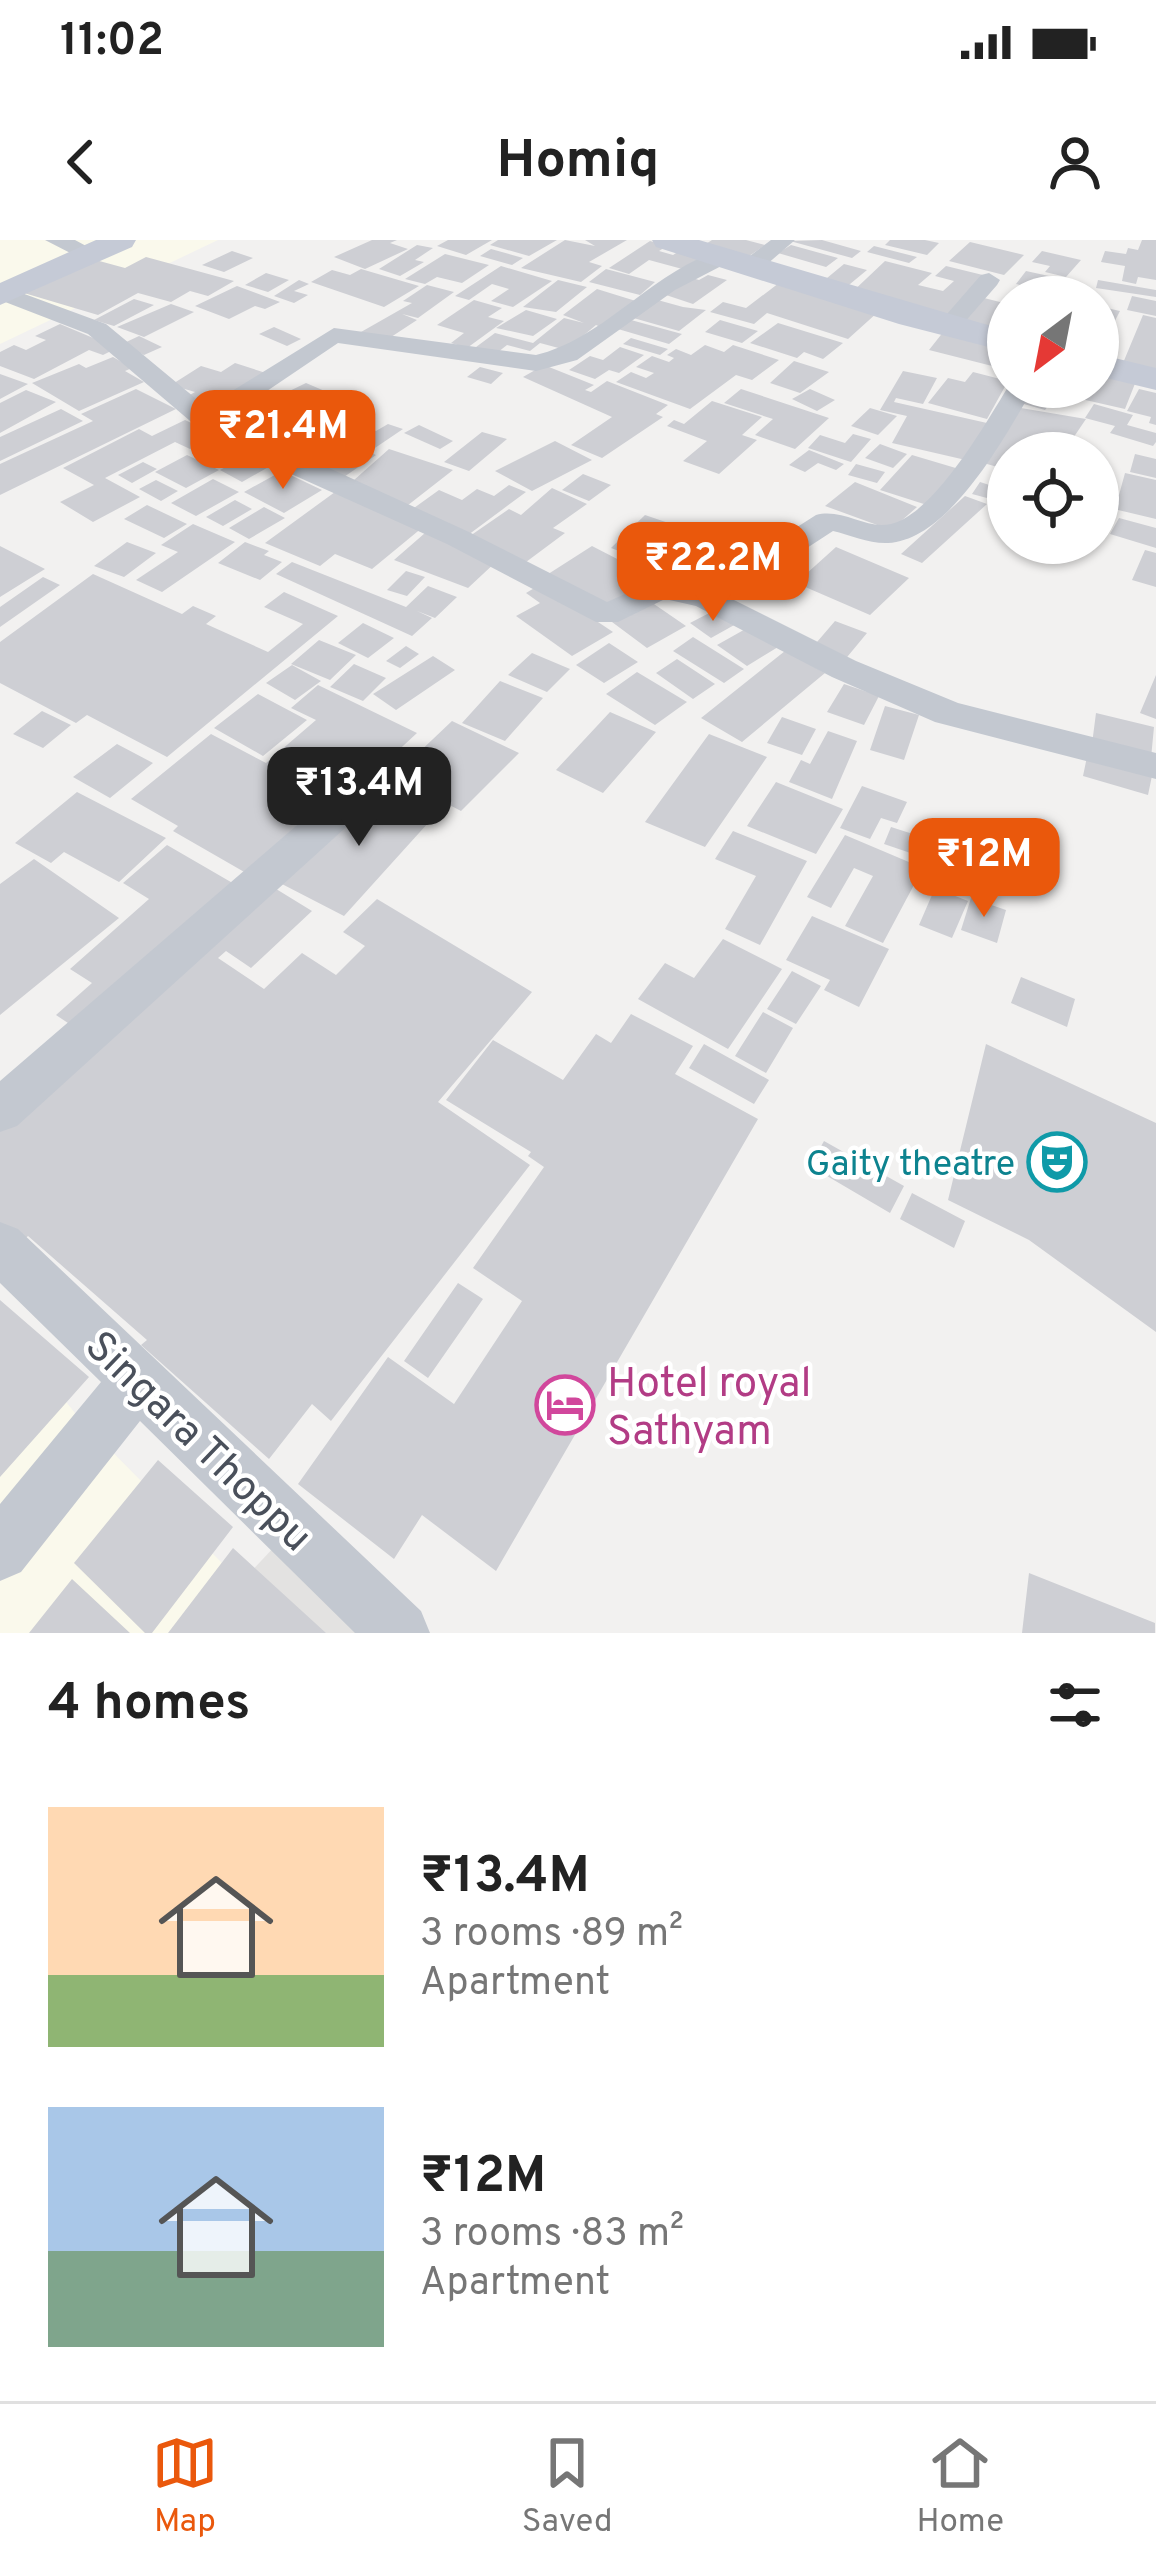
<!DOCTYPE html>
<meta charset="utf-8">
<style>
:root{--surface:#fff;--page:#f6f6f6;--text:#222;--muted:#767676;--line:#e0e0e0;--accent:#ea580c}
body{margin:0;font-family:Overpass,sans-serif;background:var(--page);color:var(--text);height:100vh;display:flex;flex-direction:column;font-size:45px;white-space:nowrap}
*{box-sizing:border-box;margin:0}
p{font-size:39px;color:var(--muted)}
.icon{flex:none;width:66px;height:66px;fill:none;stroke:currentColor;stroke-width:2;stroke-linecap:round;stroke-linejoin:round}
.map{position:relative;height:1393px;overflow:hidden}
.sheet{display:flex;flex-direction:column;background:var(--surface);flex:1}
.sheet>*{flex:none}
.needle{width:78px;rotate:212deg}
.tools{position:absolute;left:987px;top:36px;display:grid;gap:24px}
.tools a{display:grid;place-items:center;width:132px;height:132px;border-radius:50%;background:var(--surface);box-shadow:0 3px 9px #0004;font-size:60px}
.price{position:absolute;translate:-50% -102px;padding:0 27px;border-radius:24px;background:var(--accent);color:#fff;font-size:39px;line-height:78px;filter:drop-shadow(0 3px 6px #0008)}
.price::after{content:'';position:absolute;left:50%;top:72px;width:36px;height:27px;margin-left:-18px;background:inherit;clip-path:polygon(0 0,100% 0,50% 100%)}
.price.on{background:#222;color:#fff}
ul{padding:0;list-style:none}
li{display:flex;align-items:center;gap:36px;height:300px;padding:0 48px}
li span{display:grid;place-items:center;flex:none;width:336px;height:240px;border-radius:0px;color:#555}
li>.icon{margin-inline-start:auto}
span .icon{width:144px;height:144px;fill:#fffc;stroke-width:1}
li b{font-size:51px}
h2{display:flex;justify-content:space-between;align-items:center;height:144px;padding:0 48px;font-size:51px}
.status{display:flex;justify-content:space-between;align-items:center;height:84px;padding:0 60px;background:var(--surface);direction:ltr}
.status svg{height:33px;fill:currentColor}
header{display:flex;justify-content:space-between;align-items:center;height:156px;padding:0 48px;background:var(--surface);font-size:54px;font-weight:700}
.tab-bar{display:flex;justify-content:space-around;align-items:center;height:168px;border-top:3px solid var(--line);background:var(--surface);font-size:33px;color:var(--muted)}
.tab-bar a{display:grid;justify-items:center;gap:6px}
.tab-bar .on{color:var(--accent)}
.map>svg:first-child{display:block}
</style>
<div class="status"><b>11:02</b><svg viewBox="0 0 49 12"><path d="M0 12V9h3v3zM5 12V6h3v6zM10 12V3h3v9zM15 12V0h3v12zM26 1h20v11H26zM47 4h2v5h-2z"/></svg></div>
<header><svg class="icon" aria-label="back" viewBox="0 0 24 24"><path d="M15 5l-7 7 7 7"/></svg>Homiq<svg class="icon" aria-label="person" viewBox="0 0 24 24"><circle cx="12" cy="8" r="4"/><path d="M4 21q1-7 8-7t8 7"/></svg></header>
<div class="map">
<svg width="1156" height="1393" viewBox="0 0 1156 1393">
<rect width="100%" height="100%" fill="#f2f1f0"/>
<path fill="#faf9ec" d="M0 0H218L0 104Z
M0 1079 79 1178 222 1323 189 1393H0Z"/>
<path fill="#e3e2e1" d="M276 1305 359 1393H194Z"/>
<path fill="#cecfd4" d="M372 0H397L390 3 408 9 365 29 334 17Z
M448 0H492L466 15 437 6Z
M498 0H557L529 16 490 5Z
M565 0 595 6 585 0H627L589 22 602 26 581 42 521 28Z
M712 0H746L765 5 742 21 698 9Z
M822 0 861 11 852 18 790 1Z
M890 0H925L939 3 927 15 885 5Z
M1142 0H1156V40L1138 37 1136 44 1122 41 1125 26 1101 22 1105 11 1126 14 1128 8 1138 10Z
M650 1 667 6 659 11 673 15 684 8 708 14 686 30 649 20 629 34 609 28Z
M970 2 1024 15 1004 35 949 21Z
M417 5 433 8 415 20 424 22 400 36 379 29Z
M791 5 838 18 826 27 778 13Z
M874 6 917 17 909 23 867 12Z
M491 9 523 18 512 25 480 16Z
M232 11 253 18 224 32 202 25Z
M1042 11 1081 20 1066 37 1045 32 1050 26 1032 22Z
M445 14 489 25 462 43 437 37 425 44 405 39Z
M146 17 234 41 208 56 190 51 171 62 138 53 98 75 24 53 92 19 125 28Z
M885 21 932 33 918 45 943 51 954 41 935 36 946 26 991 37 947 82 848 56Z
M844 24 867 30 844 49 821 43Z
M501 26 552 41 513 67 491 61 509 49 492 44 469 60 455 56Z
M361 29 419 46 384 67 311 42 332 30 350 35Z
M606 29 655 42 640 55 589 42Z
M1026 31 1081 43 1072 57 1016 44Z
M266 33 289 40 268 52 245 45Z
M708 35 727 40 693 64 663 54 689 37 699 40Z
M299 40 309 44 294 51 308 55 294 63 274 56Z
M558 40 587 47 556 72 523 67Z
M1098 40 1156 50V57L1096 48Z
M779 43 878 72 848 99 767 73 754 84 710 72 723 62 746 68Z
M427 45 454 52 418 78 402 74 417 80 388 99 361 92 412 63 403 61Z
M237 46 280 62 265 69 255 66 229 79 195 66Z
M597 49 639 62 603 88 596 85 566 110 540 103 530 111 507 105 493 116 472 110 495 93 533 103 564 78 584 83 563 75Z
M1132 56 1156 61V76L1127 70Z
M984 58 1008 64V98L960 86Z
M134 59 154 65 114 86 94 80Z
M654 59 683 67 706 70 679 91 630 77Z
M474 60 502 68 488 77 504 81 467 108 451 103 464 93 437 85Z
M171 64 194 72 144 97 117 87Z
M1098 66 1120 71 1098 114 1102 74Z
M526 70 557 79 533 96 496 88Z
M1143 75 1156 78V130L1123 123Z
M631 80 682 94 669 104 618 89Z
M720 80 758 91 742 103 705 92Z
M778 83 843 103 823 119 804 112 797 118 750 103Z
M60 84 117 108 103 115 89 110 34 139 0 126V112L14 105 26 110 46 100 35 96Z
M274 87 301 99 287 106 259 94Z
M944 91 1008 105V130L929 110Z
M139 96 162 107 144 115 122 104Z
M631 98 668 109 660 115 623 104Z
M705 105 724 112 733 105 779 120 752 140 736 135 690 169 616 142 631 132 646 138 654 133 636 127 652 116 669 122 674 118 667 115 676 109 691 115Z
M620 107 644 115 619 133 609 130 595 139 569 130 590 116 603 120Z
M113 117 132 128 125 131 144 142 79 171 32 143 79 124 86 128Z
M794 121 829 132 800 153 770 143Z
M235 123 269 134 215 170 183 159 195 152 171 145 201 126 221 132Z
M544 125 594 145 585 150 591 152 607 141 668 165 656 174 663 177 602 218 571 205 612 177 523 137Z
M480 127 503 133 491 144 467 137Z
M903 131 937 138 923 164 896 158 894 162 987 183 970 221 892 203 907 176 880 170Z
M973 132 1008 141 987 179 928 163 948 138 965 142Z
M1098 132 1136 141 1125 169 1081 159 1087 147H1098Z
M0 134 28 144 0 159Z
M306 143 327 152 297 168 275 158Z
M1029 147H1058L1063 148 1045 170 1017 162Z
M136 149 176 169 0 255V224L93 181 81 174Z
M741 149 829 178 795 209 755 195 773 179 724 163Z
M810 149 835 160 817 171 792 159Z
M1139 149 1156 153V185L1149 183 1151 177 1127 171Z
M26 150 56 162 0 193V163Z
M335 154 358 165 330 180 307 170Z
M249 161 304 179 270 203 214 183Z
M712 161 762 177 742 195 757 200 719 234 683 221 707 201 667 186 674 180 684 184Z
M1094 164 1133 175 1127 185 1156 193V202L1153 206 1110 193 1115 186 1085 178Z
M870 168 897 176 878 195 851 186Z
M1021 168 1086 179 1063 213H1008V230L980 222Z
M61 169 83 181 0 221V197Z
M185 180 217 195 190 209 175 202 105 238 140 257 93 282 60 262 94 245 63 228 139 189 152 196Z
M388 184 403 189 369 212 376 215 338 241 292 221 337 192 344 195 360 185 376 191Z
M419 185 453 201 440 209 404 193Z
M482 192 507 199 469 231 444 222Z
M853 194 871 199 851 222 808 208 820 195 845 203Z
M220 198 244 210 219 224 195 212Z
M555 201 592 220 532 251 495 231Z
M880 204 907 214 893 228 865 218Z
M389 209 453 230 403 269 345 248Z
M809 210 844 224 836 230 818 223 805 232 789 225Z
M250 214 272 225 242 242 220 230Z
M1135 214 1156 219V238L1130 232Z
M187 215 219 230 186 248 155 232Z
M912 215 959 229 927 265 880 250Z
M143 222 157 229 132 243 118 235Z
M856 224 885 232 877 243 848 235Z
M282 231 322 250 284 273 244 252Z
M1125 233 1156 240V279L1114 269 1107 296 1098 293V250L1119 255Z
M583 234 611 245 589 261 562 250Z
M213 239 239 252 196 276 171 263Z
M156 240 178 251 161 261 139 249Z
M855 242 917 267 891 290 825 266Z
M980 242 1008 251V254L1002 262 972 254Z
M509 245 526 252 464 298 407 273 439 250 462 260 477 249 494 256Z
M552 248 587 264 553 288 565 293 522 325 467 298 509 269 521 275Z
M335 252 423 287 372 329 335 314 320 326 265 303Z
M965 256 987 264 922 323 901 314Z
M235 260 252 269 223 286 206 277Z
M147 265 187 284 164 298 124 279Z
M264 267 285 278 249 299 229 288Z
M645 275 695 292 661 327 611 308Z
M1119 278 1156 288V308L1110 294Z
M193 284 235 302 162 352 136 340 178 312 161 305Z
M425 293 498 320 468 348 394 320Z
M127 302 156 313 124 337 94 326Z
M245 302 269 311 264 315 282 322 260 340 218 323Z
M0 306 45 329 0 357Z
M592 306 656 339 608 373 542 338Z
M836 307 909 338 870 375 796 343Z
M1145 310 1156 313V347L1132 340Z
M690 312 712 323 723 313 746 323 736 333 720 326 730 332 701 355 659 334Z
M292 322 406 367 428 346 457 357 435 378 417 371 432 378 412 396 276 334Z
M406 331 425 337 407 356 387 350Z
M93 334 182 374 193 366 216 376 206 384 268 412 303 384 264 367 284 352 338 376 167 517 87 475 76 483 0 443V402Z
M43 337 60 345 0 387V367Z
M541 344 613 392 572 416 516 376 540 363 526 353Z
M651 362 686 386 647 408 612 382Z
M715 370 736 384 711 398 690 383Z
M835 381 867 393 843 422 811 409Z
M363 383 394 398 368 418 338 403Z
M749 387 778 407 747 426 717 405Z
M693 397 744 429 724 443 673 411Z
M319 400 356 415 330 440 291 424Z
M609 403 638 422 604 443 576 425Z
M406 406 419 414 400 428 386 421Z
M785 411 825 433 742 502 701 478Z
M532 413 570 429 547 452 508 435Z
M433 416 455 430 396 470 373 454Z
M677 419 715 444 693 459 656 433Z
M354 424 386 438 363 461 330 447Z
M292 425 321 441 295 460 266 443Z
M637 432 687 462 655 485 606 454Z
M1156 435V479L1140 473Z
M500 441 543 458 505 501 462 483Z
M844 444 879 456 864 485 827 472Z
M318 445 417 493 258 640 173 591 178 586 131 559 211 494 266 523 316 480 291 468Z
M258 454 307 480 263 516 214 488Z
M885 466 919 475 904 520 870 510Z
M42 471 71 485 43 508 13 494Z
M610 472 656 492 603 553 556 530Z
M1096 473 1154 487 1151 518 1092 504Z
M782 477 816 489 802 515 767 503Z
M452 481 519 513 461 571 394 536Z
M828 491 857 501 832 559 789 542 801 520 810 524Z
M709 494 767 517 705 607 645 582Z
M117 504 153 523 110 558 73 537Z
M1088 512 1153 531 1148 555 1083 536Z
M776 542 843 569 816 614 747 586Z
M376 544 438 572 344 676 280 643Z
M862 546 907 562 897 583 881 578 870 599 840 588Z
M77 552 166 598 119 642 64 612 51 623 15 603Z
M891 587 941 603 934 621 884 604Z
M733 591 807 621 760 705 725 689 756 636 715 619Z
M845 595 923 628 883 703 845 686 873 636 854 628 831 668 807 657Z
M167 605 236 645 80 791 56 775 92 743 70 729 149 659 123 643Z
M34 619 119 678 0 775V644Z
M952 621 990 635 981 657 943 643Z
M268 644 312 671 251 728 226 711 218 718 264 749 302 713 336 735 365 706 343 692 377 659 532 752 438 862 530 925 331 1181 312 1164 269 1219 141 1105 147 1100 28 996 14 1009 0 996V883Z
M935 648 968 661 952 698 919 685Z
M971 658 1006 670 997 703 961 690Z
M812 676 889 709 859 767 824 750 830 740 786 720Z
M723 699 782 729 728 809 638 759 665 723 694 738Z
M792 731 821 746 796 784 767 769Z
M1021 737 1075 759 1067 787 1011 763Z
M763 772 793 788 766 833 735 816Z
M631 774 693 806 675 834 758 879 496 1331 422 1275 394 1319 298 1244 388 1117 454 1164 522 1061 473 1028 544 927 528 916 531 912 446 860 493 800 563 840 596 794 611 803Z
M704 804 769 840 754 864 689 828Z
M986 804 1156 883V1092L1029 1000 948 960Z
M824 901 904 946 890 973 810 926Z
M912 953 965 981 954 1008 900 979Z
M458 1043 483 1059 428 1138 404 1121Z
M0 1060 89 1137 0 1237Z
M158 1220 233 1287 152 1393H145L74 1323Z
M233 1308 326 1393H168Z
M1029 1333 1155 1383V1393H1022Z
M72 1339 130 1393H29Z"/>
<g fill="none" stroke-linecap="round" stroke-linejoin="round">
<path fill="#c3c8d0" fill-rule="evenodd" d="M45 0H75L101 14 98 19H82Z
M771 0H795L758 32H742V22Z
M721 10 732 17 729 22 675 50 577 120 536 131 338 103 224 180 469 292 607 362 661 338 702 348 816 275C843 268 866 290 891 284 934 274 986 183 1008 147H1034C1006 195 950 300 888 303 870 304 850 295 833 291L730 358 856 421 958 463 1156 513V539L935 482 832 437 696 366 665 359 618 382H596L447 304 229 206 196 186 88 94 0 60V45L106 84 206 167 334 88 536 115C604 99 652 31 721 10Z
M989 33 1000 40 997 45 956 92H940V82L981 35Z
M374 527 387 530 393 540 387 550 17 886 0 892V841L361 530Z
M0 982 18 989 421 1371 430 1393H355L140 1181 21 1332 0 1341V1264L101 1142 0 1043Z"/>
<path fill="#c5cad6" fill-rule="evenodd" d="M96 0H136L132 7 0 65V43Z
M652 0H699L1008 91V112L899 84 656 7Z
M1098 114 1156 128V150L1098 136Z"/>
</g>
<defs>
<symbol id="theatre-ring" viewBox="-11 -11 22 22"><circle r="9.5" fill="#fff" stroke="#0f9aa8" stroke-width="1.5"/><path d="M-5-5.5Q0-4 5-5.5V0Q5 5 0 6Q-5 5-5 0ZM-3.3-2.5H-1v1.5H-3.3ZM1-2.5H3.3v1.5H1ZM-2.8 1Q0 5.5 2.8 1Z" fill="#0f9aa8"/></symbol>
<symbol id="hotel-ring" viewBox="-11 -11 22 22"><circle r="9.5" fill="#fff" stroke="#d1479c" stroke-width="1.5"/><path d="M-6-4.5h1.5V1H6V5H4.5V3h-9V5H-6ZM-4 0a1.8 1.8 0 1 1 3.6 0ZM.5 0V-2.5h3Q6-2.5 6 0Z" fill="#d1479c"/></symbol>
</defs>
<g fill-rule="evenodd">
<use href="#theatre-ring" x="1024" y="889" width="66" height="66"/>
<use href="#hotel-ring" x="532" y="1132" width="66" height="66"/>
</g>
<g text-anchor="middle" stroke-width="9" stroke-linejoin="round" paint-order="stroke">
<g font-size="36" fill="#0d838f" stroke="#fff" text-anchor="end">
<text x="1015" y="935">Gaity theatre</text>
</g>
<g font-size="42" fill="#b23c85" stroke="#fff" text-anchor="start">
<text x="607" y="1156">Hotel royal<tspan x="607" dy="48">Sathyam</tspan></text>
</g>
<g font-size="42" fill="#4a505b" stroke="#fff">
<text transform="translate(200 1200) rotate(44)" y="15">Singara Thoppu</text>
</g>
</g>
</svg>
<div class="tools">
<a><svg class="needle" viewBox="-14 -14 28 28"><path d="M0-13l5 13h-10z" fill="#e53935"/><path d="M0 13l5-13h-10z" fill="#767676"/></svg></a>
<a><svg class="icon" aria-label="locate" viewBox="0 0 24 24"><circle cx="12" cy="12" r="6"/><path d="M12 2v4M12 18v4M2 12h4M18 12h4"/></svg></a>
</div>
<b class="price" style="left:283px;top:252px">₹21.4M</b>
<b class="price" style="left:713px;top:384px">₹22.2M</b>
<b class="price on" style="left:359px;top:609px">₹13.4M</b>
<b class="price" style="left:984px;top:680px">₹12M</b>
</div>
<section class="sheet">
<h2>4 homes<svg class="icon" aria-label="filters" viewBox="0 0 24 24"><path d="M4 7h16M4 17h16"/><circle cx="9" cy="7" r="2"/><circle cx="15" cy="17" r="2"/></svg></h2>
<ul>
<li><span style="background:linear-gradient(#ffd9b3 70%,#8fb573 0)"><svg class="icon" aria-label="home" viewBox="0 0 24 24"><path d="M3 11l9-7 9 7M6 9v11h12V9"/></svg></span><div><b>₹13.4M</b><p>3 rooms · 89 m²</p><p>Apartment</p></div></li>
<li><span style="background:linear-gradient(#a9c7e8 60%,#7fa58c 0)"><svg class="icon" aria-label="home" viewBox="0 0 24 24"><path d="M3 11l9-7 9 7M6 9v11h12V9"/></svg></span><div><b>₹12M</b><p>3 rooms · 83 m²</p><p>Apartment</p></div></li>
</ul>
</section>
<nav class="tab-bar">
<a class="on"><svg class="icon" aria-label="map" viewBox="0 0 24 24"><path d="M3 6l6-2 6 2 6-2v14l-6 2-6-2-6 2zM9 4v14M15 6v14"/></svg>Map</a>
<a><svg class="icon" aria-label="saved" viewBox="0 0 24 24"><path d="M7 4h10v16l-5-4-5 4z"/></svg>Saved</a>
<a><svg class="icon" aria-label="home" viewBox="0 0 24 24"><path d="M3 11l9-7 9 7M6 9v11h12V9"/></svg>Home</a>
</nav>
